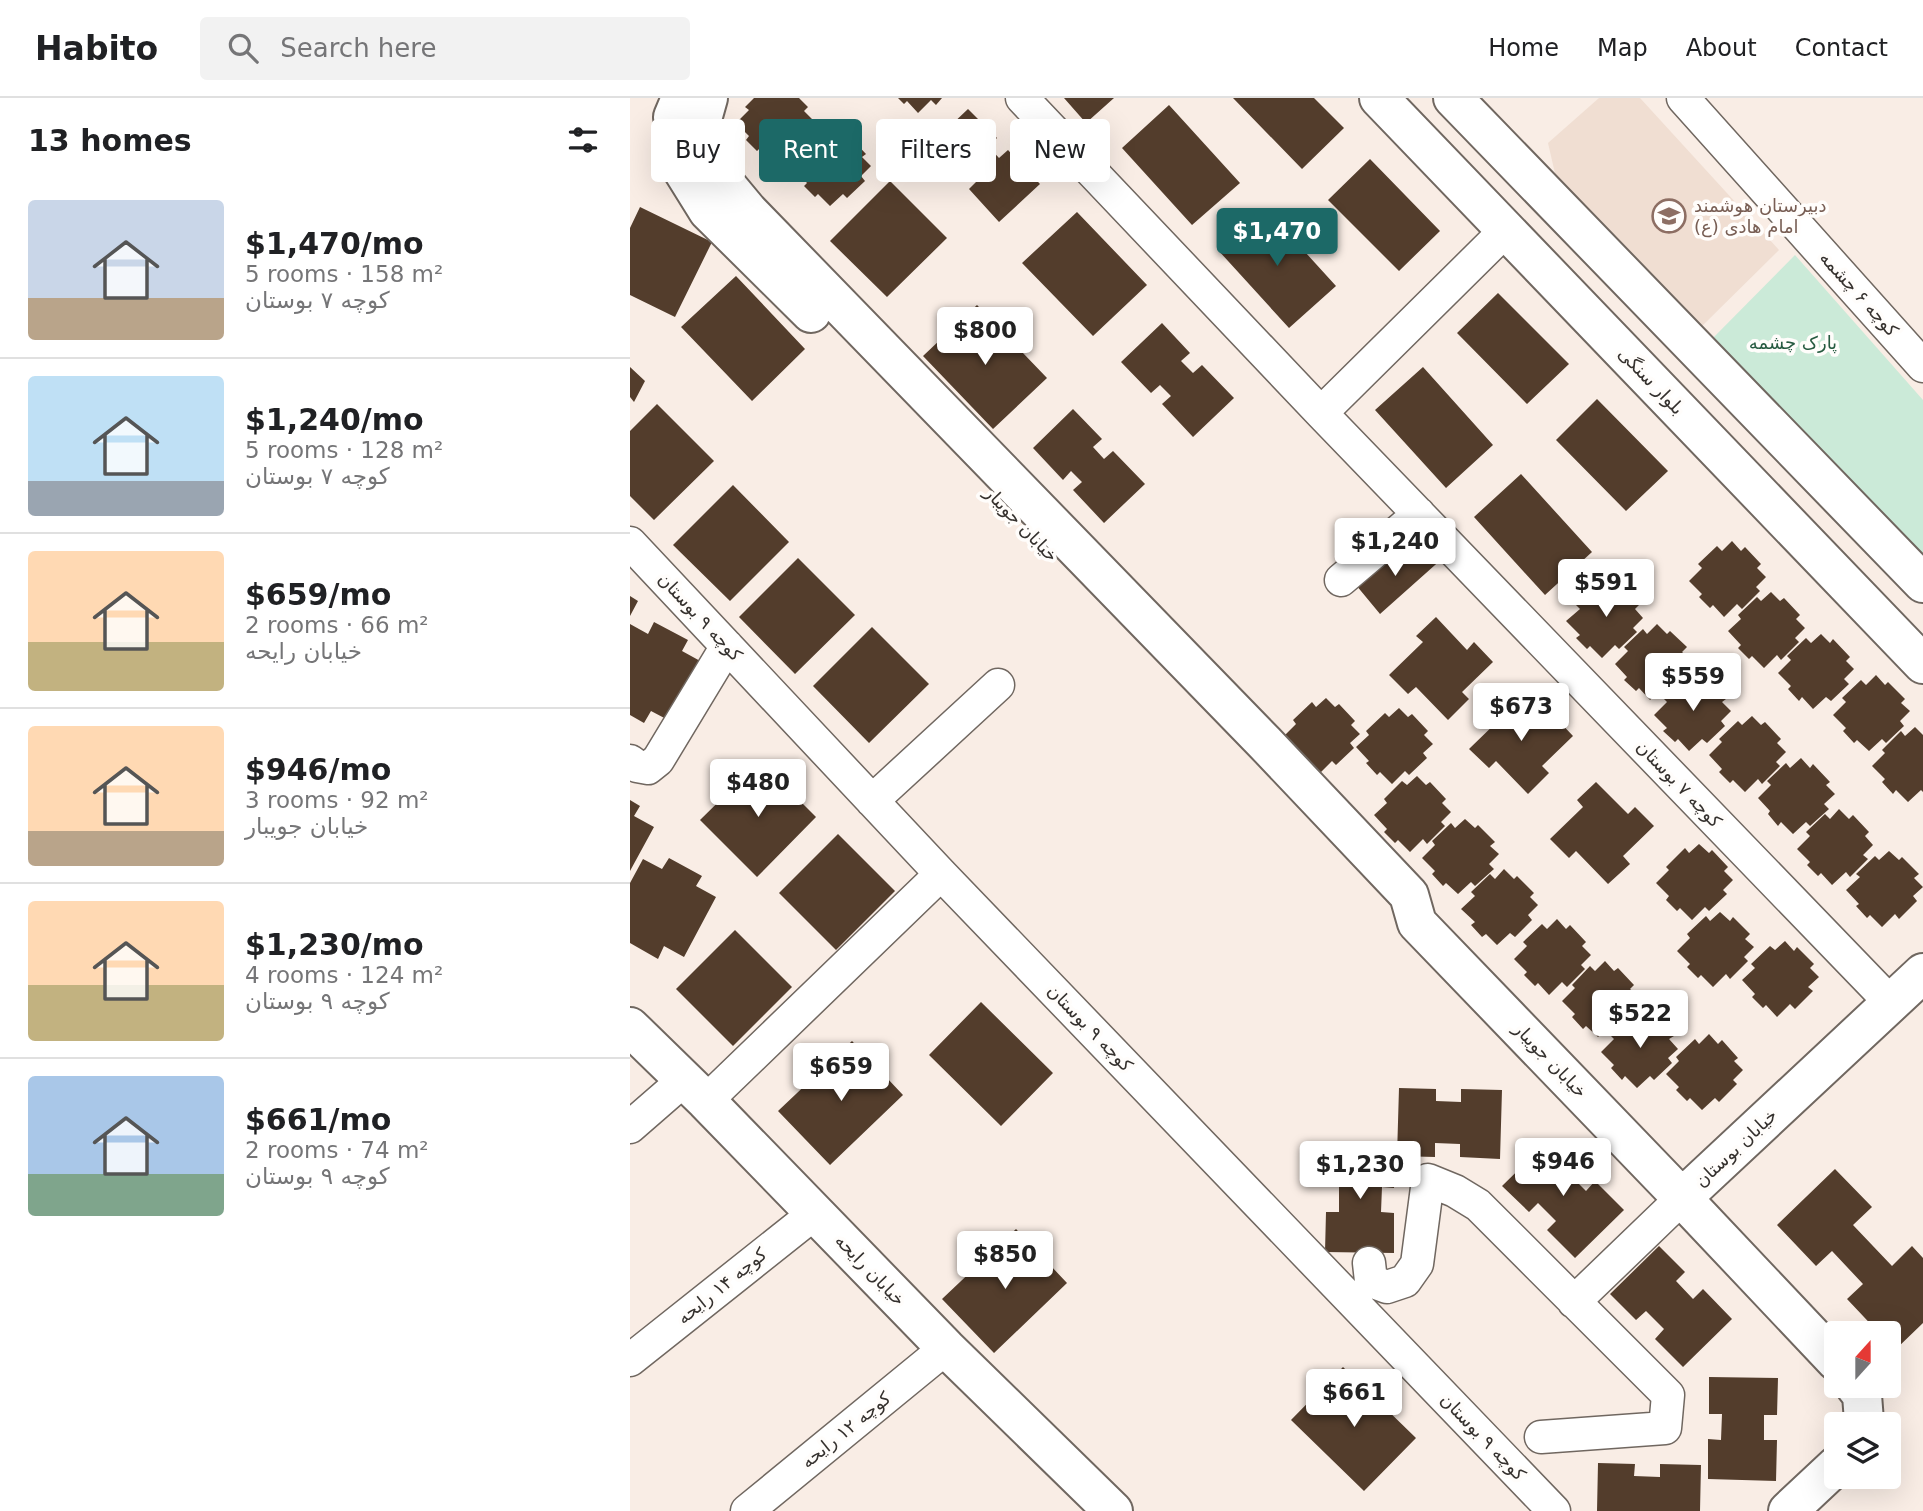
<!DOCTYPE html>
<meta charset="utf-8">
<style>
:root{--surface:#fff;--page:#f2f2f2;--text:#202124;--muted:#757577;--line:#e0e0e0;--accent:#1c6967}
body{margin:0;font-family:"DejaVu Sans",Cairo,sans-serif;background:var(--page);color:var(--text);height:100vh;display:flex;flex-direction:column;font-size:26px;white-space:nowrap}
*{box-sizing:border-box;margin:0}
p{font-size:23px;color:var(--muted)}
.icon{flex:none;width:38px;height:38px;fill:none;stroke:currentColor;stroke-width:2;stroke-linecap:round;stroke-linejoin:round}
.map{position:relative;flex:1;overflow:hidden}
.side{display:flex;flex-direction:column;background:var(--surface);width:630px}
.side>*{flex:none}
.top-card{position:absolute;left:21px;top:21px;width:665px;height:63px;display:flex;gap:14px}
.needle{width:46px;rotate:21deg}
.tools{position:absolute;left:1194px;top:1223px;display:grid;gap:14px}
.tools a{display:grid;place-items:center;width:77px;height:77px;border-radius:7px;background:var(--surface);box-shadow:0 7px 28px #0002;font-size:35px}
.price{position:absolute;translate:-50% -60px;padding:0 16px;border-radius:7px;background:#fff;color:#222;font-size:23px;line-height:46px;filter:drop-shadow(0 2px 4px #0008)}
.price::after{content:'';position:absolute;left:50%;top:42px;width:21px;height:16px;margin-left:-10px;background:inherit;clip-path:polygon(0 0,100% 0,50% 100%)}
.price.active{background:var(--accent);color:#fff}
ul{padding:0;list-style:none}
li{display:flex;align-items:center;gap:21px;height:175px;padding:0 28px}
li+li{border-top:2px solid var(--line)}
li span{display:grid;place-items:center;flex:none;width:196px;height:140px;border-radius:7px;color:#555}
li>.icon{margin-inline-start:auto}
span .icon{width:84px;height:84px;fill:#fffc;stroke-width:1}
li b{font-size:30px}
h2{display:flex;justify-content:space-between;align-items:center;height:84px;padding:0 28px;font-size:30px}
.chip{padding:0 24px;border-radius:7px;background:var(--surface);box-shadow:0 7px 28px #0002;font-size:24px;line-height:63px}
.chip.active{background:var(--accent);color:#fff}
header{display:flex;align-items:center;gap:42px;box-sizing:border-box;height:98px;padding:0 35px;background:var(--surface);border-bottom:2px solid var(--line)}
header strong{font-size:33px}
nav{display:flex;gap:38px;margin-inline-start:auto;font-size:24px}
.search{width:490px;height:63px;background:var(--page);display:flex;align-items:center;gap:18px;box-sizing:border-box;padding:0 24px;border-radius:7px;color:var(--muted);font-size:26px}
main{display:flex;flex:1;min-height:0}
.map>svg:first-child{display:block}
</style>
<header>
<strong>Habito</strong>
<div class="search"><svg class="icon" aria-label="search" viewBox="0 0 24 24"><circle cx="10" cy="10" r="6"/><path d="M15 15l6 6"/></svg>Search here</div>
<nav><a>Home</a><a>Map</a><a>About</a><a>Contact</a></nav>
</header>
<main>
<section class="side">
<h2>13 homes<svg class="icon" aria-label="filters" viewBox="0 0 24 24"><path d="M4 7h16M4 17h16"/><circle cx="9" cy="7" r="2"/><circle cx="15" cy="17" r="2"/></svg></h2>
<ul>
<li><span style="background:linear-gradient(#c9d6e8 70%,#b9a48a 0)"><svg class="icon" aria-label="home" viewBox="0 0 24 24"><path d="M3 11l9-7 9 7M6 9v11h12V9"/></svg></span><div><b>$1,470/mo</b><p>5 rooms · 158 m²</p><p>کوچه ۷ بوستان</p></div></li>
<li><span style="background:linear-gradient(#bfe0f5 75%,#9aa5b1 0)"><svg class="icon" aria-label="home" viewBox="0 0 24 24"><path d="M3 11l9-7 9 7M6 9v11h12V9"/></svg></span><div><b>$1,240/mo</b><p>5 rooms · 128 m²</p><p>کوچه ۷ بوستان</p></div></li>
<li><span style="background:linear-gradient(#ffd9b3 65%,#c2b280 0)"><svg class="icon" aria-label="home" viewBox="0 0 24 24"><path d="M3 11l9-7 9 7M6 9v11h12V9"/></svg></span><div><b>$659/mo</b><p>2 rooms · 66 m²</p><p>خیابان رایحه</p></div></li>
<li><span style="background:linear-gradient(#ffd9b3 75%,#b9a48a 0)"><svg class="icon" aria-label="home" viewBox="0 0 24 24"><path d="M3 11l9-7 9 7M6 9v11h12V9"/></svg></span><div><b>$946/mo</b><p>3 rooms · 92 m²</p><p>خیابان جویبار</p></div></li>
<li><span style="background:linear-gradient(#ffd9b3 60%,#c2b280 0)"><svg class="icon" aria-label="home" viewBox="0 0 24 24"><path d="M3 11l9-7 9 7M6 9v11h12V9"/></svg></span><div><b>$1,230/mo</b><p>4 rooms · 124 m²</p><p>کوچه ۹ بوستان</p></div></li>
<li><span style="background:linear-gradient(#a9c7e8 70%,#7fa58c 0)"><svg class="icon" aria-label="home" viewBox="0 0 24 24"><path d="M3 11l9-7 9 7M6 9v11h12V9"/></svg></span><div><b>$661/mo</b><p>2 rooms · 74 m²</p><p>کوچه ۹ بوستان</p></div></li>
</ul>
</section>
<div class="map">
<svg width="1293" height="1413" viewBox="0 0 1293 1413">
<rect width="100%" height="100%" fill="#f9ede5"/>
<path fill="#f0ded2" d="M969 0H1010L1149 152 1068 232 927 84 918 45Z"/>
<path fill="#cbead8" d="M1165 157 1293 302V465L1078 245Z"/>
<path fill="#533d2c" d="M124 0H169L178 9 174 13 183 22 173 32 177 36 159 53 154 49 141 62 130 50 127 53 116 42 119 38 106 25 119 12 115 9Z
M268 0H312L306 7 301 2 288 15 277 3 274 6Z
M434 0H484L456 25Z
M603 0H684L714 30 672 71Z
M539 7 610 85 562 127 492 50Z
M338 11 367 40 358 48 369 60 378 52 410 86 369 124 339 91 347 83 337 73 328 81 298 49Z
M207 32 217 42 220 39 236 56 232 59 241 68 231 78 235 83 217 100 213 96 200 108 188 96 185 99 174 88 177 85 164 71 177 59 174 55 193 37 197 42Z
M740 61 810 133 769 173 698 102Z
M260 83 317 140 257 199 200 143Z
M10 109 82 144 45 219 0 197V130Z
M635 110 706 188 659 230 588 152Z
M447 114 517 187 463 238 392 165Z
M106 178 175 251 122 303 51 229Z
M868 195 939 266 897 306 827 235Z
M347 207 417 280 363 331 293 258Z
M532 225 560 255 551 263 563 275 572 267 604 300 563 339 532 306 541 298 530 287 521 295 491 264Z
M0 269 15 283 4 304 0 299Z
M793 269 863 347 816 390 745 312Z
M967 301 1038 373 996 413 926 342Z
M27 306 84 363 24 422 0 398V333Z
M443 311 472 341 463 349 474 361 483 353 515 386 474 425 443 392 452 384 441 373 433 382 403 350Z
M891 376 962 454 915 497 844 419Z
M103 387 159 444 100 503 43 447Z
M1102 443 1111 453 1115 449 1131 466 1127 470 1136 479 1126 489 1130 493 1112 511 1107 506 1094 519 1083 507 1080 510 1069 499 1072 496 1059 483 1072 470 1068 466 1087 448 1092 453Z
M760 456 814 459 750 516 726 487Z
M168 460 225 517 165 576 109 519Z
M979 484 988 493 992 490 1009 507 1005 511 1013 520 1003 530 1007 534 989 551 985 547 972 560 960 548 957 551 946 540 950 537 936 523 950 511 946 507 965 488 970 493Z
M1141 494 1150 503 1154 500 1170 517 1166 521 1175 530 1165 540 1169 544 1151 562 1147 557 1134 570 1122 558 1119 561 1108 550 1111 547 1098 533 1111 521 1108 517 1127 499 1131 503Z
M0 498 8 503 0 518Z
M806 519 837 552 844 544 863 564 832 594 839 601 818 622 786 589 778 596 759 577 793 544 786 538Z
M24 524 58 542 52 553 72 564 40 623 21 613 14 625 0 617V526L18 536Z
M1027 526 1037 536 1040 533 1057 549 1052 554 1061 562 1051 572 1056 576 1037 594 1033 590 1020 602 1009 590 1006 593 994 582 997 579 985 566 998 553 994 549 1013 531 1017 536Z
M242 529 299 586 239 645 183 588Z
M1191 536 1200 545 1203 541 1220 559 1216 563 1224 571 1214 581 1219 586 1201 603 1196 599 1183 611 1172 599 1169 603 1158 591 1161 588 1148 575 1161 562 1157 558 1176 540 1181 545Z
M1066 577 1076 587 1079 584 1096 601 1092 604 1101 613 1091 623 1095 628 1077 645 1072 641 1059 653 1048 641 1045 644 1033 633 1037 630 1024 617 1037 604 1033 600 1052 582 1057 587Z
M1246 577 1255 587 1258 584 1275 601 1271 605 1280 613 1270 623 1274 628 1256 645 1252 641 1239 653 1227 642 1224 645 1213 633 1216 630 1203 617 1216 604 1212 600 1231 582 1236 587Z
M886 593 917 626 925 619 943 638 912 668 919 675 898 696 866 663 859 670 839 651 873 618 866 612Z
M696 600 705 609 709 606 725 623 721 627 730 636 720 645 724 650 706 667 702 663 689 676 653 639 666 626 663 622 682 604 686 609Z
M769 610 778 619 782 616 798 633 794 637 803 646 793 655 797 660 779 677 775 673 762 686 750 674 747 677 736 665 739 663 726 649 739 637 736 633 755 615 759 619Z
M1122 618 1131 627 1135 624 1151 641 1147 645 1156 654 1146 664 1150 668 1132 686 1128 681 1115 694 1103 682 1100 685 1089 674 1092 671 1079 657 1092 644 1089 641 1108 623 1112 627Z
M1285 629 1293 637V694L1291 692 1278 704 1266 692 1263 696 1252 684 1255 681 1242 668 1255 655 1252 652 1271 633 1275 638Z
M1171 660 1180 670 1183 666 1200 684 1196 687 1205 696 1194 706 1199 711 1180 728 1176 724 1163 736 1151 724 1148 728 1138 716 1140 713 1128 700 1141 687 1137 683 1156 665 1160 670Z
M130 663 186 719 127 779 70 722Z
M787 678 796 687 800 684 816 701 812 705 821 714 811 724 815 728 797 746 793 741 780 754 768 742 765 745 754 734 757 731 744 717 757 705 754 701 772 683 777 687Z
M966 684 998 716 1005 709 1024 728 993 758 1000 766 978 786 946 753 939 760 920 741 953 709 947 702Z
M0 702 10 708 4 718 24 729 0 773Z
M1209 711 1219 721 1223 717 1239 734 1235 738 1243 747 1233 757 1238 761 1220 779 1216 774 1202 787 1191 775 1188 778 1177 767 1180 764 1167 751 1180 738 1176 734 1195 716 1200 721Z
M835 721 845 730 848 727 865 744 860 748 869 756 859 766 864 771 845 788 841 784 828 796 816 785 813 788 802 776 805 773 792 760 805 747 802 743 821 725 825 730Z
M208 736 265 793 206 852 149 795Z
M1069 746 1079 755 1082 752 1098 769 1094 773 1103 782 1093 792 1097 796 1079 813 1075 809 1062 822 1050 810 1047 813 1036 802 1039 798 1026 785 1039 772 1036 769 1055 750 1059 755Z
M1259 753 1269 762 1272 759 1289 776 1284 780 1293 789 1283 798 1287 803 1269 821 1265 816 1252 829 1240 817 1237 820 1226 808 1229 806 1216 792 1230 779 1226 776 1245 758 1249 762Z
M39 760 72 778 66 788 86 799 54 859 34 848 28 861 0 845V785L13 761 32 771Z
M874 771 884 781 887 778 904 795 900 799 908 807 898 817 902 822 885 839 880 835 867 847 856 836 852 839 841 827 845 824 831 811 845 798 841 794 860 776 865 781Z
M1090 814 1100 823 1103 819 1120 836 1115 841 1124 849 1114 859 1118 863 1100 881 1096 876 1083 889 1071 877 1068 880 1057 869 1060 866 1047 853 1060 840 1057 836 1076 818 1080 823Z
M927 821 936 831 940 827 956 844 952 848 961 857 951 867 955 871 937 889 932 884 919 897 908 885 905 888 894 877 897 874 884 861 897 848 893 844 912 826 917 831Z
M105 832 162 889 103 948 46 891Z
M1155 843 1164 853 1167 849 1184 866 1180 870 1189 879 1178 889 1183 893 1165 911 1160 906 1147 919 1136 907 1133 910 1122 899 1125 896 1112 882 1125 870 1121 866 1140 848 1145 852Z
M975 863 984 873 988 870 1004 887 1000 891 1009 899 999 909 1003 914 985 931 981 927 968 939 956 928 953 931 942 919 945 916 932 903 945 890 942 887 960 868 965 873Z
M351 904 423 975 371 1028 299 957Z
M1014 915 1023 924 1027 921 1044 938 1039 941 1048 951 1038 960 1042 965 1024 982 1020 978 1007 990 995 978 992 982 981 970 984 967 971 954 984 941 981 938 1000 919 1004 924Z
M1079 936 1088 946 1092 942 1108 960 1104 963 1113 972 1103 982 1107 986 1089 1004 1085 1000 1072 1012 1060 1000 1057 1003 1046 992 1049 989 1036 976 1049 963 1046 959 1065 941 1069 946Z
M222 943 273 997 200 1067 148 1013Z
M769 990 806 991V1003L831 1004V991L872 992 870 1061 830 1059V1046L805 1045V1059L767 1058Z
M921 1040 947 1066 938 1075 956 1093 965 1083 994 1112 945 1160 917 1132 926 1123 908 1105 899 1114 872 1088Z
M696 1051 765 1053 764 1090 752 1089 751 1114 764 1115V1155L695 1154 696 1114H709V1088H696Z
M1205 1071 1242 1109 1223 1127 1262 1168 1282 1148 1293 1160V1225L1265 1252 1258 1244V1236H1250L1217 1201 1233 1186 1202 1153 1186 1168 1147 1127Z
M386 1131 437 1185 364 1255 312 1201Z
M1029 1148 1055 1174 1046 1183 1063 1201 1073 1191 1102 1221 1053 1269 1025 1241 1034 1231 1016 1213 1006 1222 980 1196Z
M713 1269 786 1340 734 1393 661 1322Z
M1079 1279 1148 1280 1147 1317H1134V1342H1147L1146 1383 1078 1381V1341L1091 1342 1092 1316H1079Z
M968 1365 1005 1366 1004 1378 1030 1379V1366L1071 1367 1070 1413H967Z"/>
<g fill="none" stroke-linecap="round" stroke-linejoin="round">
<defs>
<path id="street" d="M392 0 691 315 1261 905
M1053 0 1293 268
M691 315 876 132
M0 445 311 776 924 1413
M711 482 789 416
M0 663 7 668 18 670 28 662 97 548
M242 703 368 587
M76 1003 311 776
M0 1029 54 982
M739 1165 741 1183 757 1189 775 1183 787 1166 798 1082 825 1093 848 1107 1038 1297 1035 1330 911 1339
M944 1204 1052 1100
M0 1262 185 1115
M117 1413 316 1250"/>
<path id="secondary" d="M51 0 43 19 50 68 78 113 181 215
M78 0 71 25 78 65 118 113 635 645 779 797 787 825 1052 1100
M749 0 1293 566
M823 0 1293 485
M0 929 76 1003 316 1250 483 1413
M1206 1263 1052 1100 1293 875
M1225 1288 1232 1297 1234 1323 1232 1326
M1158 1413 1206 1368"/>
</defs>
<use href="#street" stroke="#706760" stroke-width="35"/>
<use href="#secondary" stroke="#706760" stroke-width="42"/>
<use href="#street" stroke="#fff" stroke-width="32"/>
<use href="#secondary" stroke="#fff" stroke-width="38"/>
</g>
<defs>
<symbol id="school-ring" viewBox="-11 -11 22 22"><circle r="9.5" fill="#fffdfb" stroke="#8d6e63" stroke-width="1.5"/><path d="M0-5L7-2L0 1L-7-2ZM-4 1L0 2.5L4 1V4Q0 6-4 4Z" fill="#8d6e63"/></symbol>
</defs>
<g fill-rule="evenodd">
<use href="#school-ring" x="1020" y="99" width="38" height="38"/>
</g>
<g text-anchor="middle" stroke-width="7" stroke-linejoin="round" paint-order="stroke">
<g font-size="18" fill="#785e54" stroke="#fffdfb" text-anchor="start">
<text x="1064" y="114">دبیرستان هوشمند<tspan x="1064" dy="21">امام هادی (ع)</tspan></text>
</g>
<g font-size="18" fill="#35312e" stroke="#fffdfb">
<text transform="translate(1229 196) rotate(48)" y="6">کوچه ۶ چشمه</text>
<text transform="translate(1021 283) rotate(46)" y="6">بلوار سنگی</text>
<text transform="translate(391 426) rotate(46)" y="6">خیابان جویبار</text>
<text transform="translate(70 519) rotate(47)" y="6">کوچه ۹ بوستان</text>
<text transform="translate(1049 686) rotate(46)" y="6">کوچه ۷ بوستان</text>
<text transform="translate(460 930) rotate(46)" y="6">کوچه ۹ بوستان</text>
<text transform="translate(920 962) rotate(46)" y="6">خیابان جویبار</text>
<text transform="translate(1106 1050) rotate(-43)" y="6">خیابان بوستان</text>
<text transform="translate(240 1172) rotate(46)" y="6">خیابان رایحه</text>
<text transform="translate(92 1188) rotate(-39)" y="6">کوچه ۱۴ رایحه</text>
<text transform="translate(216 1332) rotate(-39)" y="6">کوچه ۱۲ رایحه</text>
<text transform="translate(853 1339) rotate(46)" y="6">کوچه ۹ بوستان</text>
</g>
<g font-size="18" fill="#275b41" stroke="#fffdfb">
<text x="1163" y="251">پارک چشمه</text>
</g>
</g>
</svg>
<div class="tools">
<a><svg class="needle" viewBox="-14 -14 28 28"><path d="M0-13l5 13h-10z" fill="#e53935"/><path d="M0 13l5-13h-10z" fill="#757577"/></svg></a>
<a><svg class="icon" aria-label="layers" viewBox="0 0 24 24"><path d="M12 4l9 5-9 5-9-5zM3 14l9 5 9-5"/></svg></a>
</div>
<b class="price active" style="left:647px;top:170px">$1,470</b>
<b class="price" style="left:355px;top:269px">$800</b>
<b class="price" style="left:765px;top:480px">$1,240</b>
<b class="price" style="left:976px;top:521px">$591</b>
<b class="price" style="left:1063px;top:615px">$559</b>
<b class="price" style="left:891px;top:645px">$673</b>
<b class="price" style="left:128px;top:721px">$480</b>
<b class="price" style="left:1010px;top:952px">$522</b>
<b class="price" style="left:211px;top:1005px">$659</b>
<b class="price" style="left:933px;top:1100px">$946</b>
<b class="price" style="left:730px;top:1103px">$1,230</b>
<b class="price" style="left:375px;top:1193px">$850</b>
<b class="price" style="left:724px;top:1331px">$661</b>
<div class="top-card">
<a class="chip">Buy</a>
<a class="chip active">Rent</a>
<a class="chip">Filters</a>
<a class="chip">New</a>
</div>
</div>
</main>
